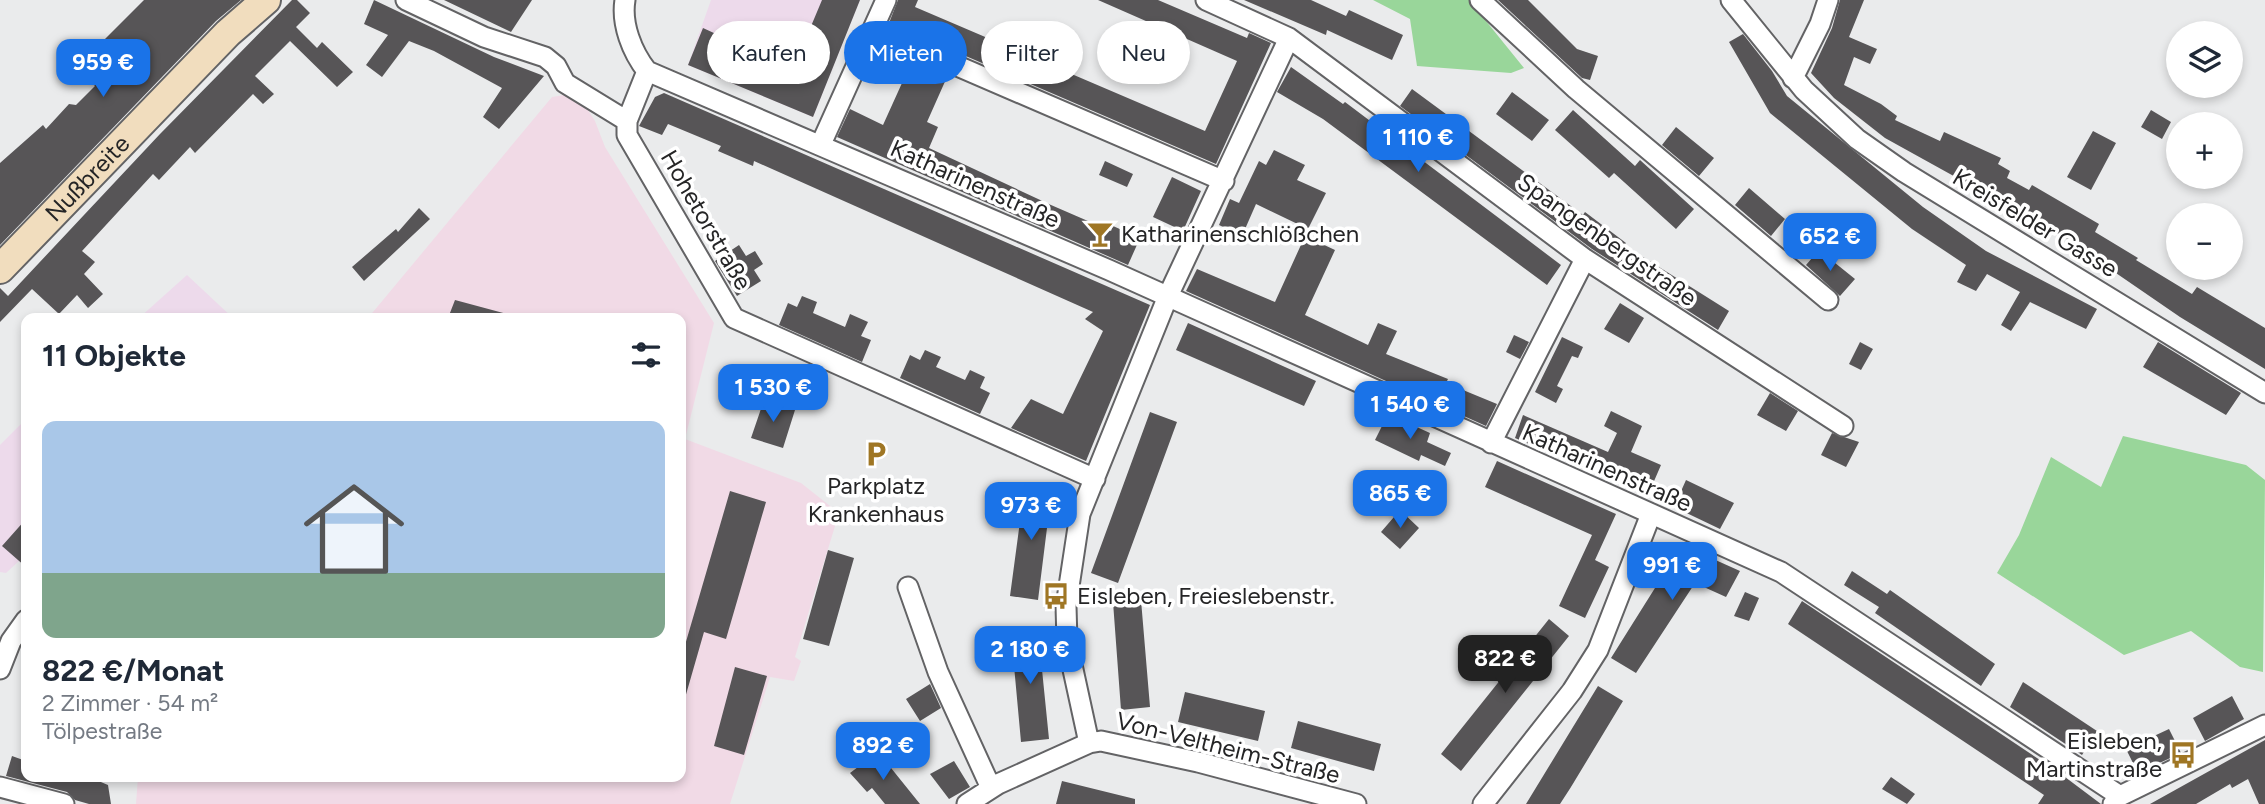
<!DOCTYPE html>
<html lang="de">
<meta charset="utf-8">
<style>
:root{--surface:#fff;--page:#f6f6f7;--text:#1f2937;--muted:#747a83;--accent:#1a73e8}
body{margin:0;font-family:Figtree,sans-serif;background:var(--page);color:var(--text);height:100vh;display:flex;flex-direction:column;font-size:26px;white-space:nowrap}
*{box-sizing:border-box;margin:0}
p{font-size:23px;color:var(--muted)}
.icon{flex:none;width:38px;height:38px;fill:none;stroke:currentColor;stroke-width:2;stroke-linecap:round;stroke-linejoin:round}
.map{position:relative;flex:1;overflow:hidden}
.sheet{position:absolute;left:21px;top:313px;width:665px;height:469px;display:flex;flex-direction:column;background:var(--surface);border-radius:14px;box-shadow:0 4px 10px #0003}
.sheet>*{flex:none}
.top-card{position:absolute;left:707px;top:21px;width:665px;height:63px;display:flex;gap:14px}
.buttons{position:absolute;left:2166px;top:21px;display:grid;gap:14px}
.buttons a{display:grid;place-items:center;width:77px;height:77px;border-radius:50%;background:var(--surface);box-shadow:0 4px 10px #0003;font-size:35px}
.price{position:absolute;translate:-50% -60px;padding:0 16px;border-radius:14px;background:var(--accent);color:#fff;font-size:23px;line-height:46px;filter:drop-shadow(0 2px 4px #0008)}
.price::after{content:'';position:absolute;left:50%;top:42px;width:21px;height:16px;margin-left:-10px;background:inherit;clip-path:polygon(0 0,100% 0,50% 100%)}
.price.current{background:#222;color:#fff}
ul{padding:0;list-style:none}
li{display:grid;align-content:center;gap:14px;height:371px;padding:0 21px}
li span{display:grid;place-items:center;height:217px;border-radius:14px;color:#555}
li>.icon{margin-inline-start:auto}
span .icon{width:126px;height:126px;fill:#fffc;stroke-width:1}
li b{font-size:30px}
h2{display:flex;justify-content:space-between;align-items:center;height:84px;padding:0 21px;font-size:30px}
.tag{padding:0 24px;border-radius:32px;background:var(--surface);box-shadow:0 4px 10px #0003;font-size:24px;line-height:63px}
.tag.current{background:var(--accent);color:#fff}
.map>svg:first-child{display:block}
</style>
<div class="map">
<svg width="2265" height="804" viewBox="0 0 2265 804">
<rect width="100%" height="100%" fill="#eaebec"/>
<path fill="#eddaeb" d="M711 0H860L813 117 688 65Z
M187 275 233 318H139Z
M26 419V567L19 561 6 573 0 572V445Z"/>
<path fill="#f1dae6" d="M564 95 584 104 595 121 605 147 714 323 685 439 801 483 839 513 795 657 801 661 794 681 770 677 730 804H136L138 777H681V318H368L552 97Z"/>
<path fill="#99d69a" d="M1373 0H1469L1524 68 1511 73 1417 66 1410 19Z
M2123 436 2246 465 2265 480 2263 672 2240 667 2191 631 2124 655 1997 573 2019 535 2051 457 2101 487Z"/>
<path fill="#575557" d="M144 0H241L216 21 0 245V163L43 125 46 129 69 104 76 105 95 86 77 67Z
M292 0H297L310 13 296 27 317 48 322 42 353 72 337 87 290 41 255 76 274 94 263 104 253 94 195 153 190 147 159 180 153 174 82 251 95 262 84 274 103 294 88 308 77 295 59 314 32 289 0 322V288L8 296 160 134Z
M374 0 494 57 544 76 499 129 483 117 502 88 434 51 409 41 382 77 366 65 388 35 364 24Z
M444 0H532L511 32Z
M822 0H860L813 117 688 65 703 28 779 63 795 26 809 31Z
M898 0H918L915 7 1205 131 1237 61 1098 0H1158L1247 38 1249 33 1271 43 1216 164 889 23Z
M1244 0H1311L1346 16 1349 10 1403 35 1392 60 1327 30 1326 35Z
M1498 0H1528L1577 49 1598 56 1590 80 1582 78Z
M1840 0H1864L1849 37 1877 49 1870 64 1854 57 1844 85 1881 104 1897 116 1895 120 1940 141 1944 132 2001 158 1998 164 2010 171 2007 178 2029 190 2032 185 2099 224 2095 232 2138 258 2136 260 2192 294 2197 287 2265 328V369L2180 317 2062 236 1885 138 1834 98 1811 73 1832 28Z
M1743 34 1772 71 1787 96 1923 207 1986 251 2097 309 2086 329 2030 302 2011 331 2001 325 2020 292 1987 274 1976 291 1957 282 1966 265 1912 229 1770 113 1729 42Z
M879 45 947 77 927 122 938 127 929 148 1051 205 1111 231 1113 226 1140 238 1128 265 837 137 850 109 883 125 902 83 869 68Z
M1291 67 1343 104 1345 102 1561 265 1547 285 1323 119 1277 92Z
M1412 89 1583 215 1585 212 1626 243 1624 245 1729 311 1718 330 1592 249 1400 106Z
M1512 92 1549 120 1532 141 1496 114Z
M664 93 1150 305 1086 461 1011 428 1031 399 1063 414 1103 331 1085 319 1093 312 754 161 753 166 718 151 721 146 668 124 662 135 639 126 655 97Z
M1573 110 1635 166 1640 160 1694 209 1676 229 1614 173 1609 178 1555 130Z
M2151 110 2171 122 2162 139 2141 127Z
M1676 127 1714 158 1699 176 1662 145Z
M2093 131 2116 143 2091 190 2067 177Z
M1274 150 1305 165 1297 180 1326 193 1308 229 1256 204 1242 236 1219 225 1230 199 1239 203 1259 161 1266 165Z
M1105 161 1133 174 1127 187 1099 175Z
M1172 177 1201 191 1183 231 1153 217Z
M1749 188 1785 219 1771 236 1735 205Z
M419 208 430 219 364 281 352 267 396 229 398 232Z
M1305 236 1335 250 1305 315 1368 345 1378 323 1397 331 1386 354 1448 379 1446 383 1497 404 1486 426 1186 291 1197 269 1275 302Z
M739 245 746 256 755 251 763 264 754 270 761 281 737 296 715 261Z
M1819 250 1855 279 1840 296 1806 265Z
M802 296 817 302 813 313 845 327 850 314 868 322 861 336 871 340 862 362 779 325 788 303 797 307Z
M455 300 507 314V318H448Z
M1620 303 1644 318 1629 343 1604 329Z
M1188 323 1316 381 1304 406 1176 350Z
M1514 335 1529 342 1520 359 1506 352Z
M1562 337 1583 347 1578 358 1572 356 1557 386 1563 389 1556 403 1535 392Z
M1860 342 1873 349 1861 370 1849 364Z
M2158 342 2241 393 2226 415 2143 367Z
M925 350 941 357 936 367 965 380 970 370 985 377 980 388 990 393 980 414 900 378 910 355 920 360Z
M1770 393 1798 411 1786 431 1757 415Z
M764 400 795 410 783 448 751 438Z
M1611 411 1642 426 1631 452 1661 465 1648 495 1515 438 1523 415 1608 452 1617 433 1604 426Z
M1150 412 1177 422 1118 583 1091 573Z
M1388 414 1430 433 1427 442 1451 453 1445 466 1421 455 1419 461 1375 440Z
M1832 433 1859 442 1846 467 1821 455Z
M1497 461 1616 514 1595 560 1609 567 1585 618 1559 606 1592 535 1485 487Z
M1686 480 1734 503 1720 529 1674 507Z
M1025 484 1052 488 1038 600 1010 596Z
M730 491 766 502 726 639 704 632 685 698 681 697V651L683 652Z
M1400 510 1419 528 1400 549 1381 532Z
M26 519V567L2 546Z
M1682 545 1740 571 1726 597 1695 583 1636 673 1611 658Z
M828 550 854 558 829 646 803 639Z
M1852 571 1887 594 1890 590 1995 664 1981 686 1875 613 1879 607 1844 585Z
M1745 592 1759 598 1749 621 1734 616Z
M1141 600 1150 707 1121 710 1113 602Z
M1802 601 2061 774 2101 804H2038L2044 795 1788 624Z
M1549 619 1569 636 1461 771 1441 754Z
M1038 630 1049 739 1021 742 1011 633Z
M735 667 767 676 744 755 714 746Z
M2023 682 2097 731 2082 755 2010 707Z
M930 684 941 708 920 721 906 699Z
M1598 686 1623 701 1571 787 1560 804H1526Z
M1185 692 1265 711 1258 741 1178 722Z
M2232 696 2244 719 2205 741 2193 718Z
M1298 721 1381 744 1374 771 1291 748Z
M2169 729 2181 753 2138 773 2126 749Z
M2265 740V804H2259L2248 779 2232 788 2230 784 2196 804H2150Z
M874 755 887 763 920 804H885L872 788 867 792 850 773Z
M12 756 26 761V777H89L108 785 111 804H89L75 800 67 792 6 776Z
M954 761 970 787 949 799 930 774Z
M1891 777 1915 794 1907 804 1882 789Z
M1062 781 1135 799V804H1056Z"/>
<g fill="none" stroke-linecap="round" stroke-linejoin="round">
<defs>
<path id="street" d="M406 0 484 37 545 57 556 66 565 83 627 121
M625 0C621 24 632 52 647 71L1109 270 1781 572 2120 796
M1206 0 1289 38 1585 259 1843 426
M1480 0 1576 89 1828 300
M1731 0 1804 90 1857 139 1904 172 2265 393
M874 30 1224 181
M647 71 627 121V135L734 318 1095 479
M1793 78 1820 24 1828 0
M821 144 886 0
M1491 443 1585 259
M908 587 938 672 991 788
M0 669 11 641 26 620
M1089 743 1067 642 1066 606 1080 514 1168 296 1289 38
M0 787 64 804
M967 804 998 784 1089 743 1101 741 1198 762 1356 804
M1483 804 1572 691 1598 650 1651 514
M2113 804 2120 796 2265 725"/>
<g id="secondary">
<path id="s1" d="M0 269 228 33 266 0"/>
</g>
</defs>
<use href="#street" stroke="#636365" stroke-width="23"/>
<use href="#secondary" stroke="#636365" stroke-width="32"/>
<use href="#street" stroke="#fff" stroke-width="19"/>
<use href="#secondary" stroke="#f1ddbe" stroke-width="28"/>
</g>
<defs>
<symbol id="bar-bare" viewBox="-9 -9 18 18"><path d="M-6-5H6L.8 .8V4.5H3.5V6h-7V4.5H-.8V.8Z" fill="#9f7624" stroke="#fff" stroke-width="2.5" paint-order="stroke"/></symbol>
<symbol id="parking-bare" viewBox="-9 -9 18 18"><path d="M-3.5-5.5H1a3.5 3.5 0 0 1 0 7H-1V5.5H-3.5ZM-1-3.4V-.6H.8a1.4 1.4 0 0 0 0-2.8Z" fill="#9f7624" stroke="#fff" stroke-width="2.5" paint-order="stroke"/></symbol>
<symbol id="bus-bare" viewBox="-9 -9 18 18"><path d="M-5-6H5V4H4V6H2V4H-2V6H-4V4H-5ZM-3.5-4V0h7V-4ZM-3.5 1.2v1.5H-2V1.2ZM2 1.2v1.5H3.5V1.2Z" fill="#9f7624" stroke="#fff" stroke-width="2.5" paint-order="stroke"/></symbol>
</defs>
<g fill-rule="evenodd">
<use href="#bar-bare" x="1081" y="215" width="38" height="38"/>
<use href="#parking-bare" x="857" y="435" width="38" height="38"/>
<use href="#bus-bare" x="1037" y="577" width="38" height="38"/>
<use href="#bus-bare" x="2164" y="736" width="38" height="38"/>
</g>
<g text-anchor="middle" stroke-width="7" stroke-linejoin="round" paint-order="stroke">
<g font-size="24" fill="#252526" stroke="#fff">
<text dy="8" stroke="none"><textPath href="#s1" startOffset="126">Nußbreite</textPath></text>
<text transform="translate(975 184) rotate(24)" y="8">Katharinenstraße</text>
<text transform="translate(706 220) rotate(60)" y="8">Hohetorstraße</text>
<text transform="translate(2035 223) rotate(31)" y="8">Kreisfelder Gasse</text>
<text transform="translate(1607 240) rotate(35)" y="8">Spangenbergstraße</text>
<text transform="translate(1607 468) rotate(24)" y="8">Katharinenstraße</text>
<text transform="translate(1228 748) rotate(14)" y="8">Von-Veltheim-Straße</text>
</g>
<g font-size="24" fill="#252526" stroke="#fff" text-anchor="start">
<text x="1121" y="242">Katharinenschlößchen</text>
<text x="876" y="494" text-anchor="middle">Parkplatz<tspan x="876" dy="28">Krankenhaus</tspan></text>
<text x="1077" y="604">Eisleben, Freieslebenstr.</text>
<text x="2162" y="749" text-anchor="end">Eisleben,<tspan x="2162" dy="28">Martinstraße</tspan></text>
</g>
</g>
</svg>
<div class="buttons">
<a><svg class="icon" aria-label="layers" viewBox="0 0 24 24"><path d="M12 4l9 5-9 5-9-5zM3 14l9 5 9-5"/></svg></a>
<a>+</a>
<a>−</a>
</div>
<b class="price" style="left:103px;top:99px">959 €</b>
<b class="price" style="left:1418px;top:174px">1 110 €</b>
<b class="price" style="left:1830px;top:273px">652 €</b>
<b class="price" style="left:773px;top:424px">1 530 €</b>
<b class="price" style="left:1410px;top:441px">1 540 €</b>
<b class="price" style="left:1400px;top:530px">865 €</b>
<b class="price" style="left:1031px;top:542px">973 €</b>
<b class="price" style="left:1672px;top:602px">991 €</b>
<b class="price" style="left:1030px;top:686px">2 180 €</b>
<b class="price current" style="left:1505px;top:695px">822 €</b>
<b class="price" style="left:883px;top:782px">892 €</b>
<div class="top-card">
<a class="tag">Kaufen</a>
<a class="tag current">Mieten</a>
<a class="tag">Filter</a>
<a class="tag">Neu</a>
</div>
<section class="sheet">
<h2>11 Objekte<svg class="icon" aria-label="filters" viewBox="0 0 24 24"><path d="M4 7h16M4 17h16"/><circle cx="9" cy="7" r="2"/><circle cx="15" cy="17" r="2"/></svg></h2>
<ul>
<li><span style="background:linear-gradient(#a9c7e8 70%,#7fa58c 0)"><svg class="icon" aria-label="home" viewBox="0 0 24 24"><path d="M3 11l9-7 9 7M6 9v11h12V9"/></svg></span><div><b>822 €/Monat</b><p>2 Zimmer · 54 m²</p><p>Tölpestraße</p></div></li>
</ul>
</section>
</div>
